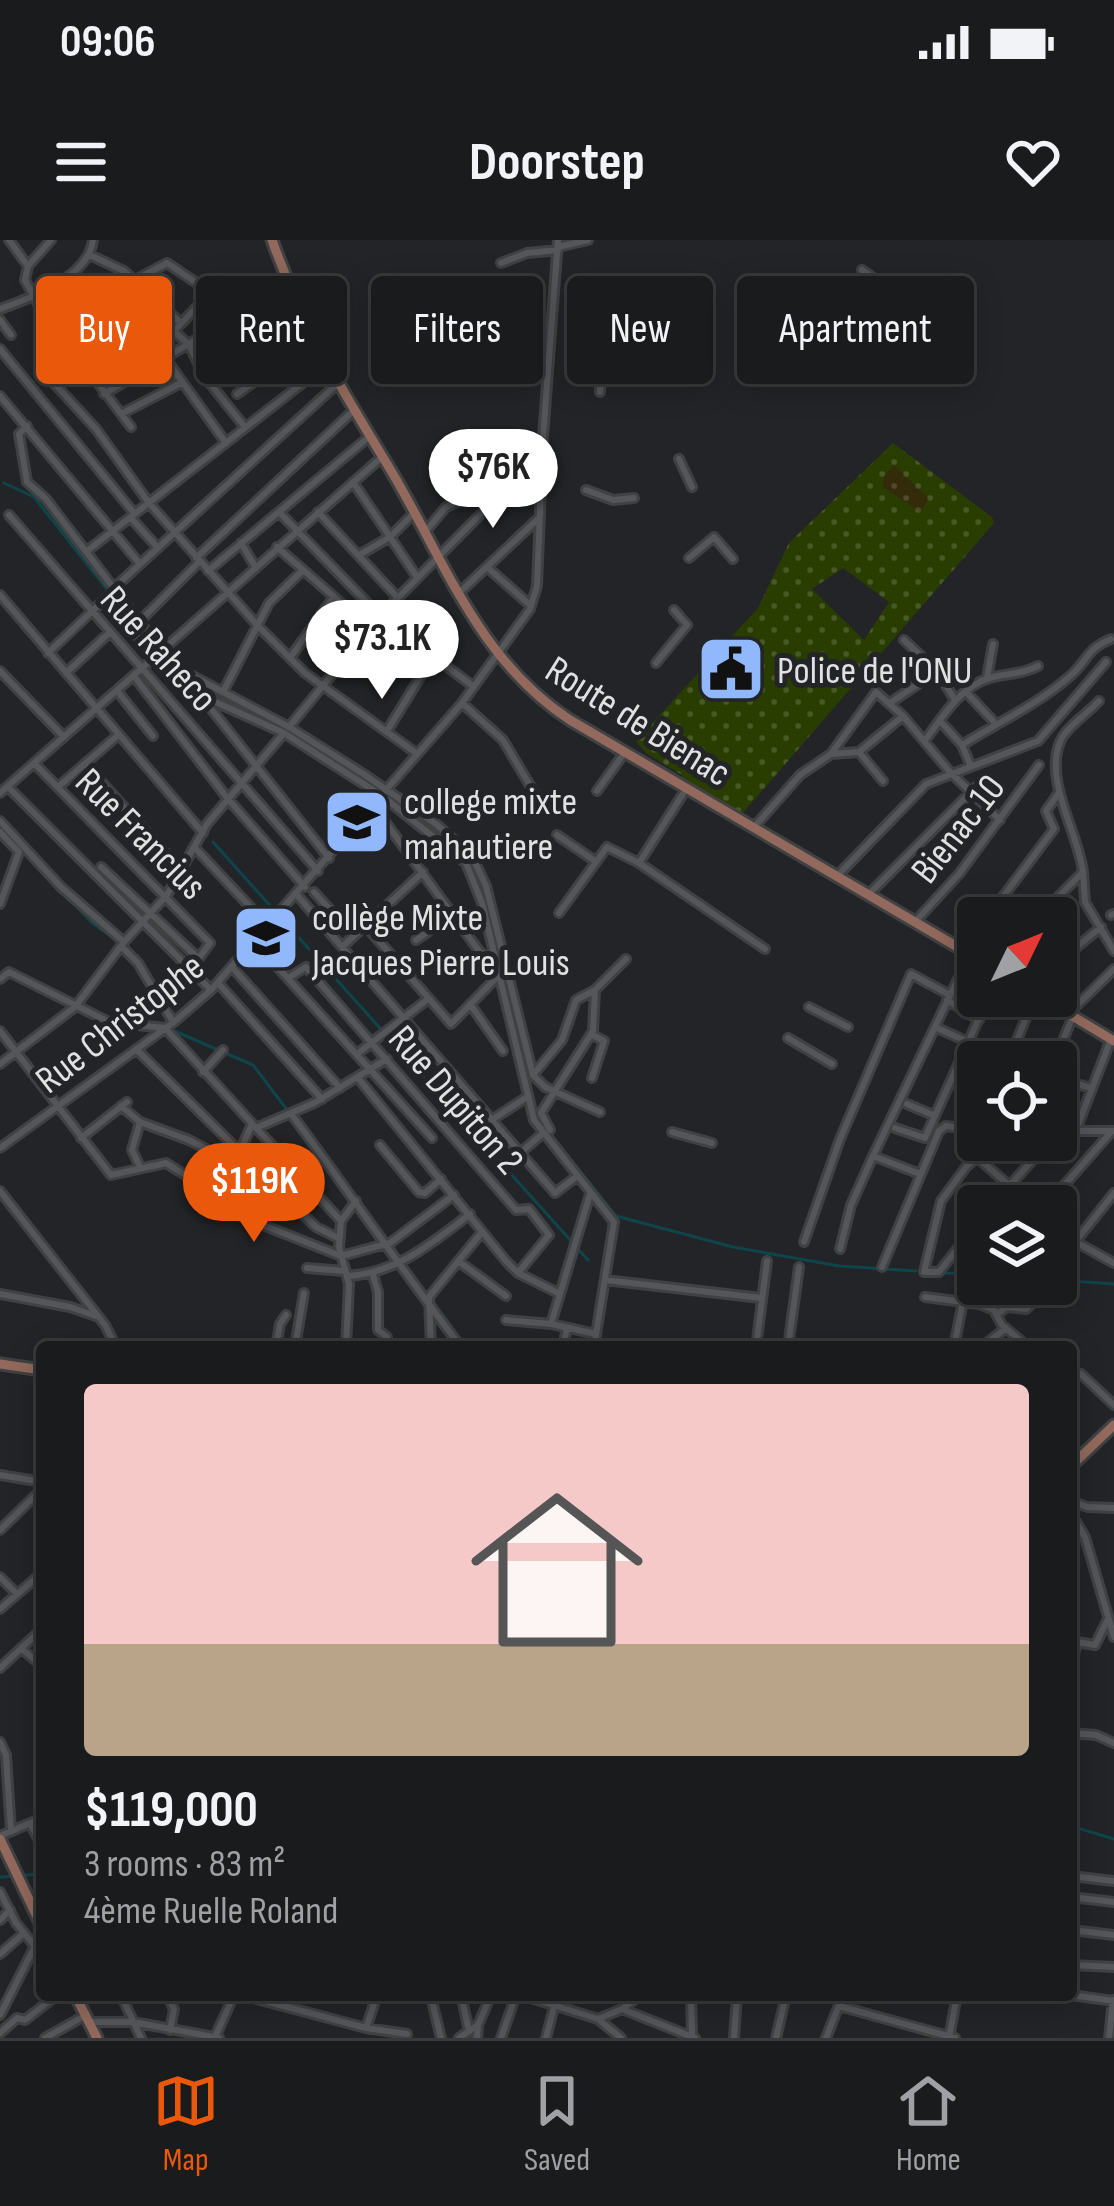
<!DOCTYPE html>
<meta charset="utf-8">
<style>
:root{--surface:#1a1b1d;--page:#27282a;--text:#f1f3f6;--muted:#9fa1a4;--line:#38393b;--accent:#ea580c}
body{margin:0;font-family:"Sofia Sans Condensed",sans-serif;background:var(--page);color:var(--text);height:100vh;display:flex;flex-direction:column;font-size:45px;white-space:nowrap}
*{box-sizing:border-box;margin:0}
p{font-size:39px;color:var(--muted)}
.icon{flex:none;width:66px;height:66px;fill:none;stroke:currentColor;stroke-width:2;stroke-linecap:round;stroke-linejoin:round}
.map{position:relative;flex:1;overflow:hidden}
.drawer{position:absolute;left:36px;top:1101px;width:1041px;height:660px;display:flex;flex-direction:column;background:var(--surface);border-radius:12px;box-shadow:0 6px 30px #0003,0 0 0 3px var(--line)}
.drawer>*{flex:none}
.banner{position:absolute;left:36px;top:36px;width:1044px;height:108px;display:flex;gap:24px}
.needle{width:78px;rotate:47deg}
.tools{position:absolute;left:957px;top:657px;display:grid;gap:24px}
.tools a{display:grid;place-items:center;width:120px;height:120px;border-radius:12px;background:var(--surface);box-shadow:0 6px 30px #0003,0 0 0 3px var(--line);font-size:60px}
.price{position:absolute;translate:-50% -102px;padding:0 27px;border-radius:42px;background:#fff;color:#222;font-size:39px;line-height:78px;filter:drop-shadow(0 3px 6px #0008)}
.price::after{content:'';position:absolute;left:50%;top:72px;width:36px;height:27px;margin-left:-18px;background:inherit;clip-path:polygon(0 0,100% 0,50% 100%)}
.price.active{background:var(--accent);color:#fff}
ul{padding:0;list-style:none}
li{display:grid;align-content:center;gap:24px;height:636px;padding:0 48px}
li+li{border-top:3px solid var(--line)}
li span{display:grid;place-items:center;height:372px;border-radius:12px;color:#555}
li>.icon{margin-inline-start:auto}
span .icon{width:216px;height:216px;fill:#fffc;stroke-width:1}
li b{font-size:51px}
.pill{padding:0 42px;border-radius:12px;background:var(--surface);box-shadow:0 6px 30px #0003,0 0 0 3px var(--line);font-size:42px;line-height:108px}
.pill.active{background:var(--accent);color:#fff}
.status{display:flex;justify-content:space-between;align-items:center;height:84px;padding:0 60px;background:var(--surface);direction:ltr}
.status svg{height:33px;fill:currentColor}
header{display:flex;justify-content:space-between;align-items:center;height:156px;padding:0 48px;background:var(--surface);font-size:54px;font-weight:700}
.menu{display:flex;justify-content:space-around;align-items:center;height:168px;border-top:3px solid var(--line);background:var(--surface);font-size:33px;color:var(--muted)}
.menu a{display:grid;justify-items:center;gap:6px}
.menu .active{color:var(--accent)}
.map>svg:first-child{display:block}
</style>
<div class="status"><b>09:06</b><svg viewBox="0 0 49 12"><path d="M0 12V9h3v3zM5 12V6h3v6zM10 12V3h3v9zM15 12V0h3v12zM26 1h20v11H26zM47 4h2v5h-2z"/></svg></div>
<header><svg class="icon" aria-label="menu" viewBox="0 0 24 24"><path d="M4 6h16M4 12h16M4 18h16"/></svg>Doorstep<svg class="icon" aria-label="heart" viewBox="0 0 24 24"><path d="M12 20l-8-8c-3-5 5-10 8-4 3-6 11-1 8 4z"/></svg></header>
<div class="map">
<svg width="1114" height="1798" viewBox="0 0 1114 1798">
<defs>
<pattern id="grass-dots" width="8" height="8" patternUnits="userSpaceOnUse" patternTransform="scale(3)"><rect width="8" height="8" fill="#293d00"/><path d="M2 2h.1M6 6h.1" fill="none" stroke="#485925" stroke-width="1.8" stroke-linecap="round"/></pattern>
<pattern id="sand-dots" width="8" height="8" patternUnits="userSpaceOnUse" patternTransform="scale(3)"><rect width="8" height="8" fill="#332b0a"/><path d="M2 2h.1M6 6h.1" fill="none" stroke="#50492e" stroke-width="1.8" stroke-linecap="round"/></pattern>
</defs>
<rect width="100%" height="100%" fill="#232427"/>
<path fill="url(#grass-dots)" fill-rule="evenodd" d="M893 203 992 277 994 283 742 574 681 539 682 535 646 513 636 501 758 368 789 303ZM843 328 889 362 864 400 812 349Z"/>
<path fill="url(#sand-dots)" d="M894 225 929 259 920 272 883 247 884 236Z"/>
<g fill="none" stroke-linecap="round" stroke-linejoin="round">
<path stroke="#0e454b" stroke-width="3" d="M4 243 34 257 165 423 204 451 281 486 350 532
M383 554 436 588
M213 602 572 1002
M461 610 476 632 486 659
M66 655 92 683 122 704
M490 675 537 878 542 886
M155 758 172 790 253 825 288 871
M549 893 616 976 733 1007 839 1026 916 1031
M577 1008 588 1020
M403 1023 426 1054
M944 1033 978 1035
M1056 1040 1114 1044
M432 1061 466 1107
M1071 1586 1114 1599
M0 1637 42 1634"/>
<defs>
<path id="minor" d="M9 0 28 26
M51 0 28 26 25 40 41 70 73 110
M558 7 588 0
M90 15 124 31 181 83
M501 23 527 13 558 10
M862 30 893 52 882 78 891 114 921 96 964 79
M135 40 167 23 241 73
M0 69C31 58 89 37 93 0
M589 74 602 82 604 88 600 152
M0 80 11 95
M487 86 502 107 549 122
M174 91 189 105 205 137 244 186
M149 101 174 91 212 51
M846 101 883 83
M0 109 134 273
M166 119 226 203
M85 126 131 187
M205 137 277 97 306 87
M52 141 96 189 149 263 257 385 305 433 416 513
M104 154 241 73 277 97
M237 154 313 100
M0 156 140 324
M121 174 181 143
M27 186 19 194 27 242 46 259 172 425 289 487 365 535 436 584 472 616 486 646 533 835 545 847 600 872
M679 219 692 247
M353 242 417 337
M586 250 613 260 634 258
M279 272 380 376 474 447
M318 272 397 357
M9 275 318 631
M131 278 158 308
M425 292 446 267 457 262
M241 303 256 328
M277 307 422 434
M87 311 327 124
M359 315 390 297 413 274
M196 318 353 171
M689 318 714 297 733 319
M487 327 531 366
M208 331 370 196
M114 348 336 145
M459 353 540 277
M0 355 203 593
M139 382 199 322
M904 400 937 431
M48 413 107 357 163 429 198 454 284 493 381 555 466 623 482 663 534 880 614 982 594 1107
M290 418 333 358
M656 423 687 385 674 370
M0 431 64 497
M66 433 109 393
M134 436 228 559 305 647
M987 438 993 404
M118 452 153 496
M223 452 269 363 302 331
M966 452 996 484
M201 456 329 618
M462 463 503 500 544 569
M890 463 937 431 955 460
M940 481 962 505
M289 487 380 376 542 212
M387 491 422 434 438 418
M926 499C943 476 961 446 990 438 1007 433 1021 435 1038 426
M859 512 883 541
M831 514 876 452 903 476 950 532 1000 580
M34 523 210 703 191 729
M85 524 182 631
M970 524 962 505C997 483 1038 464 1069 437 1088 421 1086 409 1111 399
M8 547 211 750
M58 547 117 496
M597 551 625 512
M0 553 382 217
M373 565 479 711 494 724
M0 581 61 647 124 702
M754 587 800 535 831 514 859 512 903 476
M0 592 19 612 0 664
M557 595 595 621
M196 609 269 687
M639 623 765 709
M101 627 198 718
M1083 632 1085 662 1114 711
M837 636 926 544 1038 501 1106 422
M314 652 354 696
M297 655 555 953 576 937
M868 655 983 540
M559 673 607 607 639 623 686 549
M1111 675 1114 674
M987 678 1054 589 1046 571 1058 554
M1037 678 1083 632C1078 592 1044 541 1060 502 1065 488 1088 473 1099 461
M915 682 959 634 1039 525
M365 685 451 784 498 736
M416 700 453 674
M255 702 432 898
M121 706 138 723 173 782
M342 707 423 632
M963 710 978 690
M1056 724 1101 687
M232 727 340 848
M288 738 306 727 516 970 529 969 549 995 518 1033
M0 739 9 732 109 782 165 788
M218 743 322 859
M947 760 979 780
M470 764 503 811
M809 767 848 787
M1070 772 1114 729
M935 787 1012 822
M165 788 341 981 339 1007 349 1044 346 1107
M0 791 111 935 166 923 193 940 232 949 241 909 252 884
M591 794 604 801 592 838
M788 798 832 824
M136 809 316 987 338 998
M357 814 428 759
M1008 822 1035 756
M1054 822 1073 776
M0 824 75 767 124 702 167 655 207 584 284 493
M203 832 223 810
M533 835 562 800 576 760 595 750 626 719
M358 838 506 1021 518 1033 558 1053
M1056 838 1091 848
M907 864 933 875
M121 866 140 882
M292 875C349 952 402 1030 461 1107
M490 881 527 857
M256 888 314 863 387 819
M895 888 925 898 989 756
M550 890 541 873 593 791 595 750
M1075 891H1114
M672 892 712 903
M1056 897 1069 899 1074 895 1111 799
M81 898 127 862
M380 905 419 952 425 953 441 939
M965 907 1033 966
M0 908 174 782 211 750 462 463 530 369 537 346 543 197 558 0
M519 914 542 894
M873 916 920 934
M140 927 132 910 140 882 189 900 238 926
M234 942 273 969
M232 949 230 972 341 1016 390 1003 454 955
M0 951 105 1085 116 1107
M991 966 1051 900
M1046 966 1112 891
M341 981 356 961
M978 983 939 1032H924L941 961 966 927 996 900
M261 984 284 954
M1056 986 1074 1001 1114 1023
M804 1002 840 899 911 734 950 755
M840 1009 851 965 873 916 970 714
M458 1021 506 1056
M1056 1026 1114 953
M882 1027 939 891 946 886 978 890
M307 1028 344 1031
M373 1035 378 1052V1090L387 1097V1107
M348 1036C397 1033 432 1003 470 974
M605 1040 761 1058
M0 1054 70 1067 96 1076
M925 1057 979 1064 994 1070 1002 1085 1028 1107
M997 1074 1007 1067 1026 1069 1038 1058 1042 1047
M506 1080 551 1084 596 1094
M551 1084 590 954
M276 1107 280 1084 286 1075
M295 1107 304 1053
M431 1107 429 1057 482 992
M563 1107 567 1088
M756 1107 767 1021
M788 1107 799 1027
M954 1107 963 1061
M982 1107 1006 1088
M1071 1133 1081 1134 1114 1165
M0 1235 42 1242
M1071 1261 1087 1267 1114 1268
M1071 1273 1085 1297 1114 1397
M0 1290 42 1249
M0 1337 17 1354
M0 1369 42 1333
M1071 1401 1095 1405 1108 1379
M22 1409 42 1426
M1071 1425 1077 1403
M0 1428 42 1389
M1071 1493 1096 1495 1114 1503
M0 1502 6 1515 11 1591
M31 1585 42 1606
M0 1596 42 1578
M1071 1610H1074
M1071 1636 1114 1641
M0 1652 16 1683 42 1715
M1071 1657 1114 1662
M1071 1674 1072 1657
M0 1680 10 1670
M1071 1690 1114 1695
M0 1714 24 1693
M1071 1725 1114 1727
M121 1755 141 1798
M167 1755 174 1769 170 1790
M242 1755 366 1788 407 1794
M423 1755 431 1757 441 1798
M461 1755 469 1791
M521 1755 598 1779 621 1798
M691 1755 692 1797
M1071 1755 1114 1761
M839 1766 955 1798
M622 1769 641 1755
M0 1775 35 1706
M598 1779 622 1769 695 1798
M89 1782H133L219 1798
M366 1788 377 1755
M0 1793 17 1778 25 1780 57 1755
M215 1797 234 1755
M45 1798 86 1775
M459 1798 478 1785 491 1755
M477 1798 478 1785
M501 1798 516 1755
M546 1798 554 1767
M734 1798 737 1755
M776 1798 786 1755
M826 1798 843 1755
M949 1798 957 1755
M1109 1798 1113 1760"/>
<path id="major" d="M272 0C302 85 343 152 390 229 444 319 478 420 570 480L978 719
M1039 756 1114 801
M0 1124 42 1130
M1071 1226 1114 1185
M0 1599 42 1687
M75 1755 97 1798"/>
</defs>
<use href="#minor" stroke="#3f4143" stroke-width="12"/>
<use href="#major" stroke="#3f4143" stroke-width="15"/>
<use href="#minor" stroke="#54565a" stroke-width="6"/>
<use href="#major" stroke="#92695c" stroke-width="9"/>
</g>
<defs>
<symbol id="civic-square" viewBox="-11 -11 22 22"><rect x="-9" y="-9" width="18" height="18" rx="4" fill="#91b8fd" stroke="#232427"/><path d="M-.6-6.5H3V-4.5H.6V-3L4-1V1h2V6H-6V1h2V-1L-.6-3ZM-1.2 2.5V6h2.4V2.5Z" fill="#111"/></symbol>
<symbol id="university-square" viewBox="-11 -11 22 22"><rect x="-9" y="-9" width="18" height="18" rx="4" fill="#91b8fd" stroke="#232427"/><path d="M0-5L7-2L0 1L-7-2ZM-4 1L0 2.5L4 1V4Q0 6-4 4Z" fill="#111"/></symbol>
</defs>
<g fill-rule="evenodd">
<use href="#civic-square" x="693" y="391" width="76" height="76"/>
<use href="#university-square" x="319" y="544" width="76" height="76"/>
<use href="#university-square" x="228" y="660" width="76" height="76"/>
</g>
<g text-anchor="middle" stroke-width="10" stroke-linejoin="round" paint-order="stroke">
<g font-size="39" fill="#e0e1e3" stroke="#232427">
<text transform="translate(160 408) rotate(48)" y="14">Rue Raheco</text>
<text transform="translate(639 480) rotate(32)" y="14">Route de Bienac</text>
<text transform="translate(957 588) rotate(-52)" y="14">Bienac 10</text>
<text transform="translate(142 593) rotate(45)" y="14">Rue Francius</text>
<text transform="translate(119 782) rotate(-38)" y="14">Rue Christophe</text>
<text transform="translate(457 859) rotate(49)" y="14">Rue Dupiton 2</text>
</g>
<g font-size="39" fill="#e0e1e3" stroke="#232427" text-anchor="start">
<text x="777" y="443">Police de l'ONU</text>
<text x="404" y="574">college mixte<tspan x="404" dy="45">mahautiere</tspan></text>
<text x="312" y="690">collège Mixte<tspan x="312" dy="45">Jacques Pierre Louis</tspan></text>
</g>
</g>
</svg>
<div class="tools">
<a><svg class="needle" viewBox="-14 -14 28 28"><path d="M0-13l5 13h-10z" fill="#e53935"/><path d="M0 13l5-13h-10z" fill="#9fa1a4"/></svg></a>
<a><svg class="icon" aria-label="locate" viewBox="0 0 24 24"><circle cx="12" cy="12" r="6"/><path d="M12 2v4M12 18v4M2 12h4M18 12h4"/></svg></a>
<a><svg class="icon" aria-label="layers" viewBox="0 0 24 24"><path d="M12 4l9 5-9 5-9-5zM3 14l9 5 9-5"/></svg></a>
</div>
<b class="price" style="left:493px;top:291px">$76K</b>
<b class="price" style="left:382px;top:462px">$73.1K</b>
<b class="price active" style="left:254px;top:1005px">$119K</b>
<div class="banner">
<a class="pill active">Buy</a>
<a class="pill">Rent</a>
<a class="pill">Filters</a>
<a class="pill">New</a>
<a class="pill">Apartment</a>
</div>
<section class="drawer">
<ul>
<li><span style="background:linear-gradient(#f6c9c9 70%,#b9a48a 0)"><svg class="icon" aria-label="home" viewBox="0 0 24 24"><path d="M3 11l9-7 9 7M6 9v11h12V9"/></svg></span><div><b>$119,000</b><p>3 rooms · 83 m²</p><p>4ème Ruelle Roland</p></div></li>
</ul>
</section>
</div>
<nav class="menu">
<a class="active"><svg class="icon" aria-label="map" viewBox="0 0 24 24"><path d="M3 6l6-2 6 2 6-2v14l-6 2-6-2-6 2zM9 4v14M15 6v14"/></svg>Map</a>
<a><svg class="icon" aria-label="saved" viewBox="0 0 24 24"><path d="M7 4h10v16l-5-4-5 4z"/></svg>Saved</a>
<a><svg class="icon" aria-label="home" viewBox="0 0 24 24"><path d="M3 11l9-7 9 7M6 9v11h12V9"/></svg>Home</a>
</nav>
